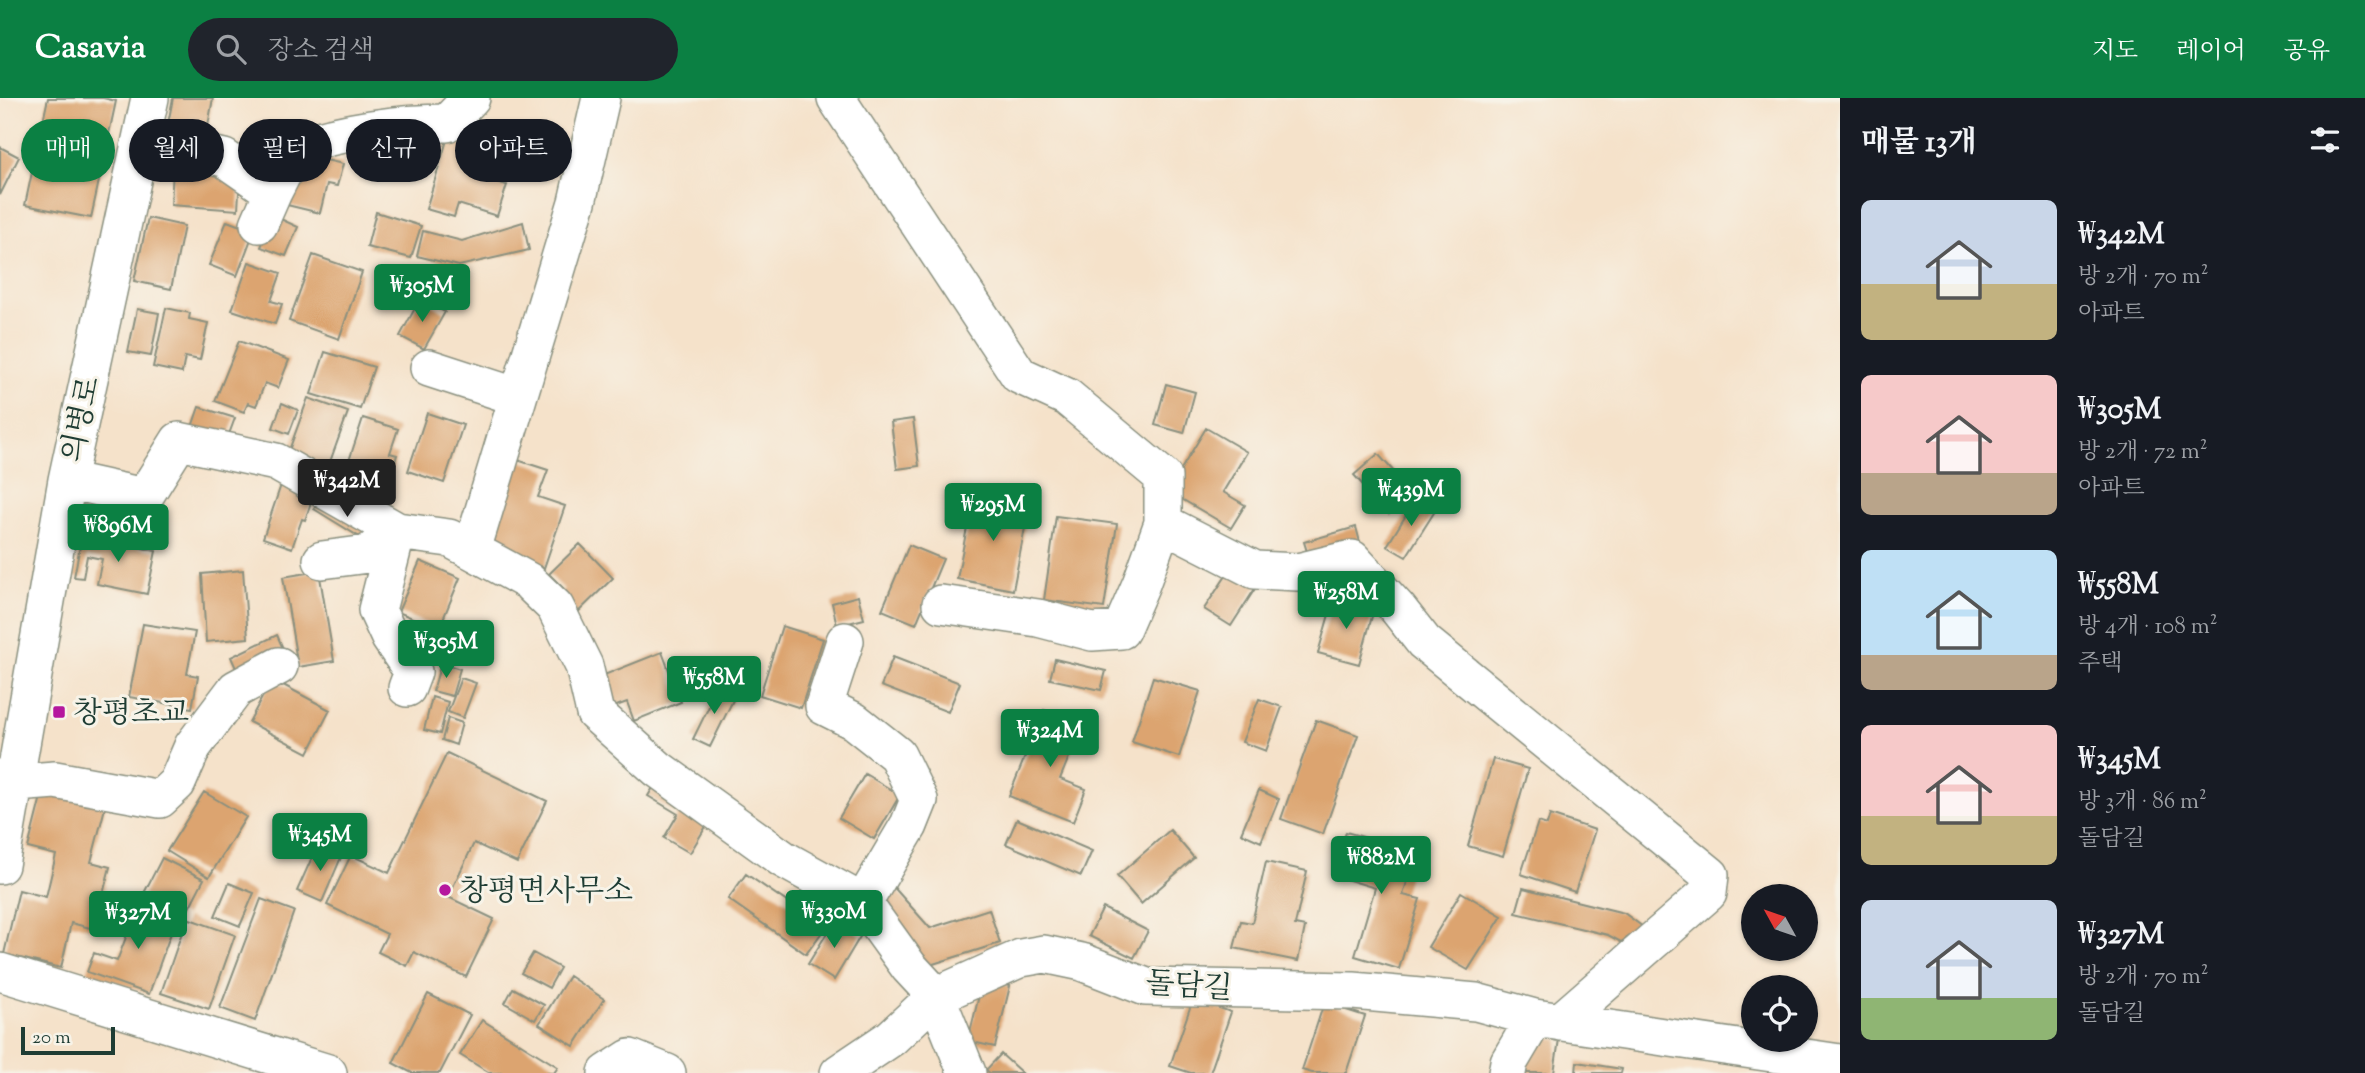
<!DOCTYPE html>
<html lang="ko">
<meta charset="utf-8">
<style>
:root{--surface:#171b24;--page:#20242c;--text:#f1f3f6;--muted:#9ea1a6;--accent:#0b8043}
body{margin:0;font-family:"Sorts Mill Goudy","Noto Serif KR",serif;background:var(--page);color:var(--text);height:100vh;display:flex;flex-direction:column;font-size:26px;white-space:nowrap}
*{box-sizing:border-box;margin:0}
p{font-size:23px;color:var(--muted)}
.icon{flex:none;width:38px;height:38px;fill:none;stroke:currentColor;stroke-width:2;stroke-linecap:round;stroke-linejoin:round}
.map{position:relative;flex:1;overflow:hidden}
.sheet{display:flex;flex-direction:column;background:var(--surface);width:525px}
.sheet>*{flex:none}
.guide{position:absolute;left:21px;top:21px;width:665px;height:63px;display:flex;gap:14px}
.needle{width:46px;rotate:310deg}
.tools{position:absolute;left:1741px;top:786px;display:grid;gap:14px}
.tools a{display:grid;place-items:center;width:77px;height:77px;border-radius:50%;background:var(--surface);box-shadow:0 2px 5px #0004;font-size:35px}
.scale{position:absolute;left:21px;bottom:18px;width:94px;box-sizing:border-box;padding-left:7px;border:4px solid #1f3d34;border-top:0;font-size:19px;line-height:24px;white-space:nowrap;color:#1f3d34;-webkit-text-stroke:5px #f7f3e8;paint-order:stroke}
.price{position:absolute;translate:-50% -60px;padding:0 16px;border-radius:7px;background:var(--accent);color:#fff;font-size:23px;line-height:46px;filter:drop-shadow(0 2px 4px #0008)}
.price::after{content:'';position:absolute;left:50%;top:42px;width:21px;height:16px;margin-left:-10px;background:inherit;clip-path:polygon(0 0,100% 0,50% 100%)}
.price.current{background:#222;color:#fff}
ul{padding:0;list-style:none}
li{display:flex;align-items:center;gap:21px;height:175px;padding:0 21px}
li span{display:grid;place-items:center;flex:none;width:196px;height:140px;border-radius:10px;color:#555}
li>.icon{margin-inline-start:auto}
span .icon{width:84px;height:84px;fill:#fffc;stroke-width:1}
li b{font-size:30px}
h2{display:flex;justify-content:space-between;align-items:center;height:84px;padding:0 21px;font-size:30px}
.chip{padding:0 24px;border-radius:32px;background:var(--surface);box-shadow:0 2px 5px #0004;font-size:24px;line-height:63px}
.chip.current{background:var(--accent);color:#fff}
header{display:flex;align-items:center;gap:42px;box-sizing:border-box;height:98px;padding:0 35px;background:var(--accent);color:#fff}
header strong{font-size:33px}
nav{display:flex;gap:38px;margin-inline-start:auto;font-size:24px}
.search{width:490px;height:63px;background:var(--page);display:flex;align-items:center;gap:18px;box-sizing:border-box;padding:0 24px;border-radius:38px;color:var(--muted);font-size:26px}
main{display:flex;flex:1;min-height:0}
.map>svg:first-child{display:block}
</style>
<header>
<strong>Casavia</strong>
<div class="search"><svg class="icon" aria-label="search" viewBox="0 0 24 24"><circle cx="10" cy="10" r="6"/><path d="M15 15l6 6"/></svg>장소 검색</div>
<nav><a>지도</a><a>레이어</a><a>공유</a></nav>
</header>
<main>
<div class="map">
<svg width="1840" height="975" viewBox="0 0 1840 975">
<rect width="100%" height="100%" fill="#f7f3e8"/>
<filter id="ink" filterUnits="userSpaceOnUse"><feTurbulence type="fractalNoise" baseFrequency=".0143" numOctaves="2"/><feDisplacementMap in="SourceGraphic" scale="14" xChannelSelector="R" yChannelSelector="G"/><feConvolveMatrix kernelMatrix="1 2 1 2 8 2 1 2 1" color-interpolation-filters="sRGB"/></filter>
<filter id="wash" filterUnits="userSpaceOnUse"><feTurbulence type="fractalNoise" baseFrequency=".00686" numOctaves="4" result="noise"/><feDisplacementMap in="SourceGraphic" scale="28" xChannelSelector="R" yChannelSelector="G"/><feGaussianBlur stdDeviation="1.57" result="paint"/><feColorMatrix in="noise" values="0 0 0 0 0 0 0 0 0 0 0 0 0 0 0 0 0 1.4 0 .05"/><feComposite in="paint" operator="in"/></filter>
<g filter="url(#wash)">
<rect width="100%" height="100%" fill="#f5e2ca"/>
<g id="blocks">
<path fill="#dca46f" d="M48 0H103L116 3 91 120 25 107Z
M173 0H213L206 39 167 31Z
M451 29 504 45 493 83 507 87 497 118 458 106 454 119 426 111Z
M0 49 19 59 0 97Z
M300 56 343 66 337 88 327 86 320 115 287 107Z
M173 71 240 76 238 112 171 107Z
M376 114 421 128 411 160 367 149Z
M274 118 298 129 286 158 261 149Z
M148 120 184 128 171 191 134 183Z
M227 123 254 133 237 178 209 167Z
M523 124 529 152 459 168 417 158 423 133 462 143Z
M313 157 362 174 339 241 289 223Z
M249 164 281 175 271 203 282 206 275 226 232 212Z
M420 201 445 214 424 251 400 238Z
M166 210 190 215 189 221 208 225 200 262 185 259 182 275 153 269Z
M137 211 159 215 151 258 128 254Z
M239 243 289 262 278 290 265 285 256 308 248 305 244 314 215 303Z
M325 254 374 269 360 311 311 296Z
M1166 286 1195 294 1184 335 1155 327Z
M308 300 348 314 327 372 287 358Z
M282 305 298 312 289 336 273 330Z
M199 309 235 320 225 347 190 335Z
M427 315 463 327 444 385 408 373Z
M363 320 398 331 390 355 397 357 390 379 348 366Z
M913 321 919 368 897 371 891 324Z
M1206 330 1247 354 1223 394 1245 407 1231 430 1168 393Z
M1378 356 1413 395 1389 416 1354 377Z
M508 359 548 372 538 399 565 408 544 470 478 448Z
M283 381 309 390 304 403 311 405 305 422 302 421 292 450 263 440Z
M93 395 155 408 147 446 85 433Z
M324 395 380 431 371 446 314 411Z
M973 399 1029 409 1013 492 957 481Z
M1416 401 1435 413 1406 459 1387 448Z
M1056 418 1117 426 1104 510 1044 502Z
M1356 429 1361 448 1310 463 1304 444Z
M82 438 156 453 147 496 97 486 102 461 87 458 83 480 74 479Z
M580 446 613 480 573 519 554 500 564 491 549 476Z
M909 447 943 461 916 526 882 512Z
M420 463 460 480 439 531 398 514Z
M1232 469 1258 486 1231 528 1204 511Z
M243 472 248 540 206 544 202 476Z
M319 473 334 563 298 569 283 479Z
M858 498 864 521 837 528 832 505Z
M1334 499 1374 511 1359 566 1318 555Z
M143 526 195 534 187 576 198 578 192 610 129 599Z
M782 528 823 541 801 610 760 597Z
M277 537 285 555 239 577 231 559Z
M662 554 681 604 634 623 627 604 611 610 599 579Z
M893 559 960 585 948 614 881 588Z
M1055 561 1106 573 1101 592 1050 581Z
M441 565 460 571 452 598 433 593Z
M1153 579 1200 593 1179 659 1132 644Z
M461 580 476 585 463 620 448 614Z
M272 581 330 612 308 655 249 624Z
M719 588 736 596 710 649 693 641Z
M432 599 448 604 440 636 424 632Z
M1259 601 1282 609 1266 653 1242 644Z
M1044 612 1082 627 1060 681 1086 691 1073 724 1009 698Z
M448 620 462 625 456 647 442 642Z
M1316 622 1358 637 1323 736 1281 721Z
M447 655 547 703 517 765 474 745 448 799 494 821 466 879 414 854 407 868 378 854 387 836 327 807 351 757 389 775Z
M1493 661 1528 671 1503 758 1468 748Z
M865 676 900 697 874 741 839 720Z
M657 683 714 715 690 755 664 740 678 716 648 698Z
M43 691 106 706 91 764 110 769 94 831 71 825 61 870 4 856 19 792 46 799 56 757 28 750Z
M1259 692 1279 701 1261 744 1241 735Z
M204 694 246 719 209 779 167 753Z
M1550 717 1595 732 1575 794 1521 776 1538 724 1547 727Z
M1017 721 1092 753 1081 778 1006 746Z
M1170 732 1194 760 1141 806 1117 778Z
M1346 734 1416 754 1403 797 1420 801 1399 871 1355 858 1375 790 1333 777Z
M318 746 342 757 322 804 297 793Z
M162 760 204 781 185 818 143 797Z
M1266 764 1307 773 1295 827 1305 829 1298 863 1234 850 1241 823 1252 825Z
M746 776 825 830 806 856 728 801Z
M229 785 254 795 240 828 215 818Z
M890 785 930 830 989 811 1000 845 917 871 872 800Z
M1523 790 1624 815 1643 829 1621 844 1608 837 1516 815Z
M1461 794 1502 818 1468 872 1428 849Z
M261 801 294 813 255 923 220 910Z
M139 805 177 818 149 896 87 874 94 855 117 863Z
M1103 810 1148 833 1134 860 1089 838Z
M187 820 235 837 209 911 161 895Z
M835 822 861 837 834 882 808 866Z
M533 855 560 870 549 890 521 875Z
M569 878 604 901 574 948 539 926Z
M983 881 1010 888 995 949 968 943Z
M513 890 544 907 535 922 505 905Z
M428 896 470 917 440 975H412L393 965Z
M1193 901 1231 914 1210 975H1191L1170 968Z
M1324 905 1365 918 1346 975H1312L1302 972Z
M482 922 558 969 554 975H490L460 957Z
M1531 937 1559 941 1554 975H1525Z
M1001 956 1022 975H990L986 972Z
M1577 964 1622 971 1621 975H1576Z"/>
</g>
</g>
<g filter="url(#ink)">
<use href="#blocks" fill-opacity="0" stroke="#8a907f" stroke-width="2"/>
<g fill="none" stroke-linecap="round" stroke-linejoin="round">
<defs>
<path id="minor" d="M836 0 1019 277 1067 299 1163 379V425L1255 472 1298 474 1352 461 1398 511 1424 544 1710 777 1708 795 1560 924
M142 41 224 60 273 94 259 126
M273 94 296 49C341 33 400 25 447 25L471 0
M429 270 518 299
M67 382 144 399 179 343 276 364 397 433 449 440 528 483 555 509 584 568 595 615 658 671 783 761 863 805 909 869 936 898 967 975
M397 433 377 512 390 540 413 574 407 590
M472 452 577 104 601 0
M322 462 368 456 397 433
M941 506 1038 520 1092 534 1121 532 1141 486 1163 425
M845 543 824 608 854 623 897 657 919 702 909 727 863 805
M0 680 16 685 55 682 160 701 177 685 193 648 236 591 279 568
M0 767 67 382 150 0
M0 874 328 975
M607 975 630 960 667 975
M839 975 891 940 936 898 1021 860 1044 856 1082 864 1146 889 1353 893 1476 904 1535 920 1840 965
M1507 975 1509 964 1535 920"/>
</defs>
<use href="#minor" stroke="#8a907f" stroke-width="40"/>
<use href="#minor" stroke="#fff" stroke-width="37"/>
</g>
</g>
<g fill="#b5179e" stroke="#f7f3e8" stroke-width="2.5">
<rect x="52" y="607" width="14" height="14" rx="3.5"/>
<circle cx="445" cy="792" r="7"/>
</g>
<g text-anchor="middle" stroke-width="6" stroke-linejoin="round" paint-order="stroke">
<g font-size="30" fill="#1f3d34" stroke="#f7f3e8">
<text transform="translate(80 321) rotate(-78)" y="10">의병로</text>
<text transform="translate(1189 887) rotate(4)" y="10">돌담길</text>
</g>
<g font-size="30" fill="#1f3d34" stroke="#f7f3e8" text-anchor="start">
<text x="73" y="624">창평초교</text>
<text x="459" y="802">창평면사무소</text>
</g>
</g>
</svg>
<div class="tools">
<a><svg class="needle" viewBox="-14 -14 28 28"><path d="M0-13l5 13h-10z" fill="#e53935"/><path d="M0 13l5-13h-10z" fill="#9ea1a6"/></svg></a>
<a><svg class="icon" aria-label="locate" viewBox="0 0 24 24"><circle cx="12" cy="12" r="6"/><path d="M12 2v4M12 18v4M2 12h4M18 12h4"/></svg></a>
</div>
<div class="scale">20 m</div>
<b class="price" style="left:422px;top:226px">₩305M</b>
<b class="price current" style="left:347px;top:421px">₩342M</b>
<b class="price" style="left:1411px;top:430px">₩439M</b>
<b class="price" style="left:993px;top:445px">₩295M</b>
<b class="price" style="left:118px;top:466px">₩896M</b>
<b class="price" style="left:1346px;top:533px">₩258M</b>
<b class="price" style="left:446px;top:582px">₩305M</b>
<b class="price" style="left:714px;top:618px">₩558M</b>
<b class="price" style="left:1050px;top:671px">₩324M</b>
<b class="price" style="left:320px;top:775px">₩345M</b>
<b class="price" style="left:1381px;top:798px">₩882M</b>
<b class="price" style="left:834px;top:852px">₩330M</b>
<b class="price" style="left:138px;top:853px">₩327M</b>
<div class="guide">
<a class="chip current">매매</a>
<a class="chip">월세</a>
<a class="chip">필터</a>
<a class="chip">신규</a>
<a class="chip">아파트</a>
</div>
</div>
<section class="sheet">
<h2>매물 13개<svg class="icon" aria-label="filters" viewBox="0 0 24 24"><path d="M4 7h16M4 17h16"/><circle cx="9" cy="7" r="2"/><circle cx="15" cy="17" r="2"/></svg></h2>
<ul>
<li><span style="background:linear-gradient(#c9d6e8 60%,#c2b280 0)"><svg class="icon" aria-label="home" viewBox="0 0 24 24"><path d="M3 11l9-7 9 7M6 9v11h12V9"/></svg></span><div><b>₩342M</b><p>방 2개 · 70 m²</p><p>아파트</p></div></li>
<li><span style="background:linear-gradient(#f6c9c9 70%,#b9a48a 0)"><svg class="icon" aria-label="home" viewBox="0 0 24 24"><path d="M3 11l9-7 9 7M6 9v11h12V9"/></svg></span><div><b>₩305M</b><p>방 2개 · 72 m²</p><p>아파트</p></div></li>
<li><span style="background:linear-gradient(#bfe0f5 75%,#b9a48a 0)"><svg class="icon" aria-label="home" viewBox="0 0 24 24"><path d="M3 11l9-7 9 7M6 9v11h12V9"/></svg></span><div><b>₩558M</b><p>방 4개 · 108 m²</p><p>주택</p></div></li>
<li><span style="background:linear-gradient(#f6c9c9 65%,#c2b280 0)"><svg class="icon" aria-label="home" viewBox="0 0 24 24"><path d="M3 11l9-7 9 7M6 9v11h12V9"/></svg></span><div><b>₩345M</b><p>방 3개 · 86 m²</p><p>돌담길</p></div></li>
<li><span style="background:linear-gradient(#c9d6e8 70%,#8fb573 0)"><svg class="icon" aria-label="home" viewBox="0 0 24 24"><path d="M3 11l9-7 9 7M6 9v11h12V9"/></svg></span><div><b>₩327M</b><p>방 2개 · 70 m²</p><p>돌담길</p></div></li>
</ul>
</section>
</main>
